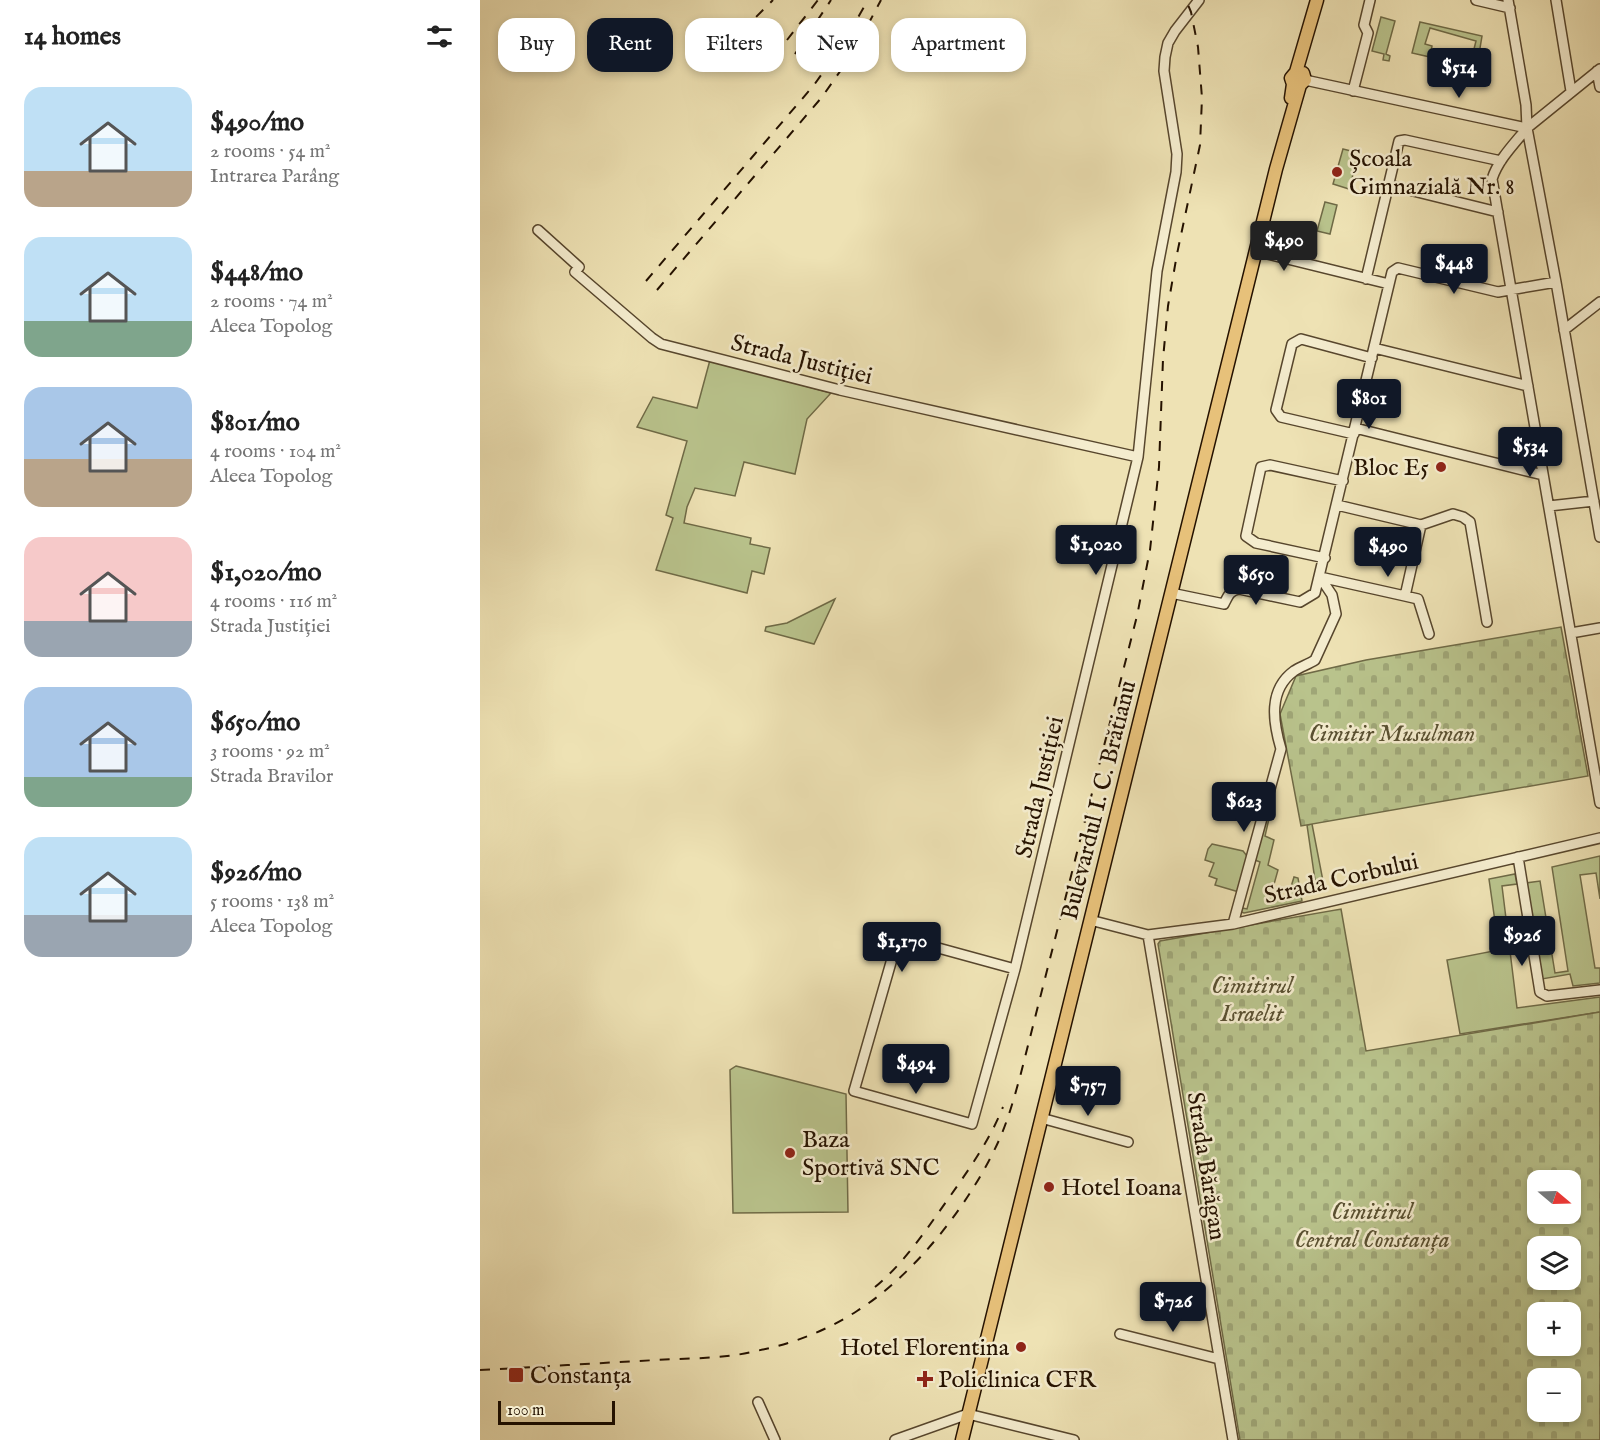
<!DOCTYPE html>
<meta charset="utf-8">
<style>
:root{--surface:#fff;--page:#f6f6f6;--text:#222;--muted:#767676;--accent:#111827}
body{margin:0;font-family:"IM FELL English",serif;background:var(--page);color:var(--text);height:100vh;display:flex;flex-direction:column;font-size:22px;white-space:nowrap}
*{box-sizing:border-box;margin:0}
p{font-size:20px;color:var(--muted)}
.icon{flex:none;width:33px;height:33px;fill:none;stroke:currentColor;stroke-width:2;stroke-linecap:round;stroke-linejoin:round}
.map{position:relative;flex:1;overflow:hidden}
.side{display:flex;flex-direction:column;background:var(--surface);width:480px}
.side>*{flex:none}
.hud{position:absolute;left:18px;top:18px;width:570px;height:54px;display:flex;gap:12px}
.needle{width:39px;rotate:109deg}
.buttons{position:absolute;left:1047px;top:1170px;display:grid;gap:12px}
.buttons a{display:grid;place-items:center;width:54px;height:54px;border-radius:12px;background:var(--surface);box-shadow:0 3px 9px #0003;font-size:30px}
.scale{position:absolute;left:18px;bottom:15px;width:117px;box-sizing:border-box;padding-left:6px;border:3px solid #251200;border-top:0;font-size:16px;line-height:21px;white-space:nowrap;color:#251200;-webkit-text-stroke:4px #f4ecce;paint-order:stroke}
.price{position:absolute;translate:-50% -51px;padding:0 14px;border-radius:6px;background:var(--accent);color:#fff;font-size:20px;line-height:39px;filter:drop-shadow(0 2px 3px #0008)}
.price::after{content:'';position:absolute;left:50%;top:36px;width:18px;height:14px;margin-left:-9px;background:inherit;clip-path:polygon(0 0,100% 0,50% 100%)}
.price.on{background:#222;color:#fff}
ul{padding:0;list-style:none}
li{display:flex;align-items:center;gap:18px;height:150px;padding:0 24px}
li span{display:grid;place-items:center;flex:none;width:168px;height:120px;border-radius:18px;color:#555}
li>.icon{margin-inline-start:auto}
span .icon{width:72px;height:72px;fill:#fffc;stroke-width:1}
li b{font-size:26px}
h2{display:flex;justify-content:space-between;align-items:center;height:72px;padding:0 24px;font-size:26px}
.pill{padding:0 21px;border-radius:18px;background:var(--surface);box-shadow:0 3px 9px #0003;font-size:21px;line-height:54px}
.pill.on{background:var(--accent);color:#fff}
main{display:flex;flex:1;min-height:0}
.map>svg:first-child{display:block}
</style>
<main>
<section class="side">
<h2>14 homes<svg class="icon" aria-label="filters" viewBox="0 0 24 24"><path d="M4 7h16M4 17h16"/><circle cx="9" cy="7" r="2"/><circle cx="15" cy="17" r="2"/></svg></h2>
<ul>
<li><span style="background:linear-gradient(#bfe0f5 70%,#b9a48a 0)"><svg class="icon" aria-label="home" viewBox="0 0 24 24"><path d="M3 11l9-7 9 7M6 9v11h12V9"/></svg></span><div><b>$490/mo</b><p>2 rooms · 54 m²</p><p>Intrarea Parâng</p></div></li>
<li><span style="background:linear-gradient(#bfe0f5 70%,#7fa58c 0)"><svg class="icon" aria-label="home" viewBox="0 0 24 24"><path d="M3 11l9-7 9 7M6 9v11h12V9"/></svg></span><div><b>$448/mo</b><p>2 rooms · 74 m²</p><p>Aleea Topolog</p></div></li>
<li><span style="background:linear-gradient(#a9c7e8 60%,#b9a48a 0)"><svg class="icon" aria-label="home" viewBox="0 0 24 24"><path d="M3 11l9-7 9 7M6 9v11h12V9"/></svg></span><div><b>$801/mo</b><p>4 rooms · 104 m²</p><p>Aleea Topolog</p></div></li>
<li><span style="background:linear-gradient(#f6c9c9 70%,#9aa5b1 0)"><svg class="icon" aria-label="home" viewBox="0 0 24 24"><path d="M3 11l9-7 9 7M6 9v11h12V9"/></svg></span><div><b>$1,020/mo</b><p>4 rooms · 116 m²</p><p>Strada Justiției</p></div></li>
<li><span style="background:linear-gradient(#a9c7e8 75%,#7fa58c 0)"><svg class="icon" aria-label="home" viewBox="0 0 24 24"><path d="M3 11l9-7 9 7M6 9v11h12V9"/></svg></span><div><b>$650/mo</b><p>3 rooms · 92 m²</p><p>Strada Bravilor</p></div></li>
<li><span style="background:linear-gradient(#bfe0f5 65%,#9aa5b1 0)"><svg class="icon" aria-label="home" viewBox="0 0 24 24"><path d="M3 11l9-7 9 7M6 9v11h12V9"/></svg></span><div><b>$926/mo</b><p>5 rooms · 138 m²</p><p>Aleea Topolog</p></div></li>
</ul>
</section>
<div class="map">
<svg width="1120" height="1440" viewBox="0 0 1120 1440">
<defs>
<pattern id="cemetery-stones" width="16" height="16" patternUnits="userSpaceOnUse" patternTransform="scale(1.5)"><rect width="16" height="16" fill="#b9c38c"/><path d="M2 7V4a2 2 0 0 1 4 0v3zM10 15v-3a2 2 0 0 1 4 0v3z" fill="#9fa677"/></pattern>
</defs>
<rect width="100%" height="100%" fill="#eee2b4"/>
<filter id="stains"><feTurbulence type="fractalNoise" baseFrequency=".00333" numOctaves="4"/><feColorMatrix values="0 0 0 0 .2 0 0 0 0 .09 0 0 0 0 .02 0 0 0 .5 -.17"/></filter>
<radialGradient id="worn" r=".72"><stop offset=".6" stop-color="#630" stop-opacity="0"/><stop offset="1" stop-color="#630" stop-opacity=".3"/></radialGradient>
<path fill="#b9c38c" stroke="#6f6a46" stroke-width="1.5" d="M901 17 915 21 906 54 910 56 909 61 903 60 904 54 892 51Z
M940 22 1002 36 997 66 980 62V54L992 57 996 41 950 28 945 44 952 46 950 57 932 53Z
M863 149 879 153 869 189 853 184Z
M845 202 857 205 850 234 837 231Z
M230 360 351 393 327 419 315 474 264 462 255 496 215 488 207 507 204 523 271 538 270 544 290 548 284 574 272 571 267 593 176 570 193 518 186 515 207 441 157 427 173 397 217 408Z
M355 599 334 644 285 631 286 627 307 623Z
M788 809 791 810 785 836 794 840 788 865 798 870 791 895 807 900 814 877 818 878 822 901 764 913 761 912 762 908 767 909 780 862 775 860Z
M832 824 844 886 836 887 827 825Z
M732 844 763 851 767 856V862L759 892 735 885 737 879 729 876 734 863 725 860 728 849Z
M1120 856V899L1116 873 1100 875 1115 968H1120V983L1093 986 1090 974 1062 979 1046 883 1060 881 1075 973 1088 971 1072 867Z
M1035 874 1037 884 1022 886 1037 1008 1120 997V1012L980 1034 967 960 1019 950 1009 879Z
M256 1066 366 1094 368 1212 253 1213 250 1070Z"/>
<path fill="url(#cemetery-stones)" stroke="#6f6a46" stroke-width="1.5" fill-rule="evenodd" d="M1081 627 1108 776 821 826 800 714 816 676 886 660Z
M861 909 886 1051 1120 1012V1440H760L678 944 680 941ZM1090 1180V1214H1058V1180ZM1090 1246V1280H1058V1246ZM1058 1312H1090V1346H1058ZM1058 1378H1090V1412H1058Z"/>
<g fill="none" stroke-linecap="round" stroke-linejoin="round">
<defs>
<path id="minor" d="M996 0 1030 8
M1028 0 1046 105 1047 128 1076 282 1120 537
M1076 0 1091 91
M1117 71 1120 87
M825 80 1047 128 1120 69
M873 91 888 33 884 25 890 0
M1047 128C1034 144 1018 160 1012 179L1120 803
M909 185 1018 212
M58 230 99 267 95 272 172 338 181 344 360 390 658 457
M775 251 909 284
M886 279 919 141 925 140 1021 161
M1084 330 1120 302
M894 348 1048 386
M875 428 1063 475
M874 434 801 417 796 410 812 344 821 339 892 358
M857 505 941 525 973 514 983 517 990 522 1007 622
M1069 506 1114 501
M845 558 776 543 766 536 781 467 790 465 863 481
M840 577 925 596 941 525
M691 593 744 604C748 596 750 590 759 589L820 602 835 593 912 272 918 268 1018 292 1076 282
M925 596 938 599 949 634
M1091 633 1120 628
M1038 857 1060 992 1067 996 1120 990
M610 920 668 935 753 924 1120 838
M753 924 801 749C793 722 788 690 814 671 820 667 829 664 835 660L856 614 852 595 840 577
M668 935 753 1440
M535 969 429 940 416 945 374 1091 492 1124 535 969 658 457 677 271 696 172 697 154 684 71 685 57 688 43 695 31 719 0
M561 1118 648 1142
M640 1334 739 1359
M278 1402 295 1440
M415 1440 488 1414 594 1440"/>
<path id="major" d="M811 98 813 84 811 78 816 72 837 0
M482 1440 796 169 820 85 825 80 823 73"/>
</defs>
<use href="#minor" stroke="#57462d" stroke-width="12"/>
<use href="#major" stroke="#251200" stroke-width="15"/>
<use href="#minor" stroke="#f4ecce" stroke-width="9"/>
<use href="#major" stroke="#e7c17a" stroke-width="12"/>
<path stroke="#251200" stroke-width="2" stroke-dasharray="10 10" stroke-linecap="butt" d="M262 31 293 0
M307 40 338 0
M315 54 351 0
M166 281 334 85 361 47 388 0
M177 290 342 97 373 53 401 0
M395 1287C424 1263 444 1233 466 1202 487 1172 509 1142 523 1107
M0 1370C59 1367 118 1363 177 1360 210 1358 244 1359 276 1351 312 1344 346 1331 377 1311 436 1274 492 1201 520 1138 529 1117 535 1095 541 1073L657 616 670 550 679 467 683 359 688 306 697 254 720 145 722 98 718 47 711 12 706 0"/>
</g>
<g fill="#8f2418" stroke="#f4ecce" stroke-width="2">
<circle cx="857" cy="172" r="6"/>
<circle cx="961" cy="467" r="6"/>
<circle cx="310" cy="1153" r="6"/>
<circle cx="569" cy="1187" r="6"/>
<circle cx="541" cy="1347" r="6"/>
<rect x="28" y="1367" width="16" height="16" rx="3"/>
<path d="M442 1370h6v6h6v6h-6v6h-6v-6h-6v-6h6z"/>
</g>
<g text-anchor="middle" stroke-width="5" stroke-linejoin="round" paint-order="stroke">
<g font-size="24" fill="#251200" stroke="#f4ecce" text-anchor="start">
<text x="869" y="166">Școala<tspan x="869" dy="28">Gimnazială Nr. 8</tspan></text>
<text x="949" y="475" text-anchor="end">Bloc E5</text>
<text x="322" y="1147">Baza<tspan x="322" dy="28">Sportivă SNC</tspan></text>
<text x="581" y="1195">Hotel Ioana</text>
<text x="529" y="1355" text-anchor="end">Hotel Florentina</text>
<text x="50" y="1383">Constanța</text>
<text x="458" y="1387">Policlinica CFR</text>
</g>
<g font-size="24" fill="#251200" stroke="#f4ecce">
<text transform="translate(322 359) rotate(14)" y="8">Strada Justiției</text>
<text transform="translate(559 787) rotate(-77)" y="8">Strada Justiției</text>
<text transform="translate(618 800) rotate(-76)" y="8">Bulevardul I. C. Brătianu</text>
<text transform="translate(861 878) rotate(-13)" y="8">Strada Corbului</text>
<text transform="translate(727 1166) rotate(81)" y="8">Strada Bărăgan</text>
</g>
<g font-size="24" font-style="italic" fill="#595031" stroke="#f4ecce">
<text x="912" y="741">Cimitir Musulman</text>
<text x="772" y="993">Cimitirul<tspan x="772" dy="28">Israelit</tspan></text>
<text x="892" y="1219">Cimitirul<tspan x="892" dy="28">Central Constanța</tspan></text>
</g>
</g>
<rect width="100%" height="100%" filter="url(#stains)"/>
<rect width="100%" height="100%" fill="url(#worn)"/>
</svg>
<div class="buttons">
<a><svg class="needle" viewBox="-14 -14 28 28"><path d="M0-13l5 13h-10z" fill="#e53935"/><path d="M0 13l5-13h-10z" fill="#767676"/></svg></a>
<a><svg class="icon" aria-label="layers" viewBox="0 0 24 24"><path d="M12 4l9 5-9 5-9-5zM3 14l9 5 9-5"/></svg></a>
<a>+</a>
<a>−</a>
</div>
<div class="scale">100 m</div>
<b class="price" style="left:979px;top:99px">$514</b>
<b class="price on" style="left:804px;top:272px">$490</b>
<b class="price" style="left:974px;top:295px">$448</b>
<b class="price" style="left:889px;top:430px">$801</b>
<b class="price" style="left:1050px;top:478px">$534</b>
<b class="price" style="left:616px;top:576px">$1,020</b>
<b class="price" style="left:908px;top:578px">$490</b>
<b class="price" style="left:776px;top:606px">$650</b>
<b class="price" style="left:764px;top:833px">$623</b>
<b class="price" style="left:1042px;top:967px">$926</b>
<b class="price" style="left:422px;top:973px">$1,170</b>
<b class="price" style="left:436px;top:1095px">$494</b>
<b class="price" style="left:608px;top:1117px">$757</b>
<b class="price" style="left:693px;top:1333px">$726</b>
<div class="hud">
<a class="pill">Buy</a>
<a class="pill on">Rent</a>
<a class="pill">Filters</a>
<a class="pill">New</a>
<a class="pill">Apartment</a>
</div>
</div>
</main>
